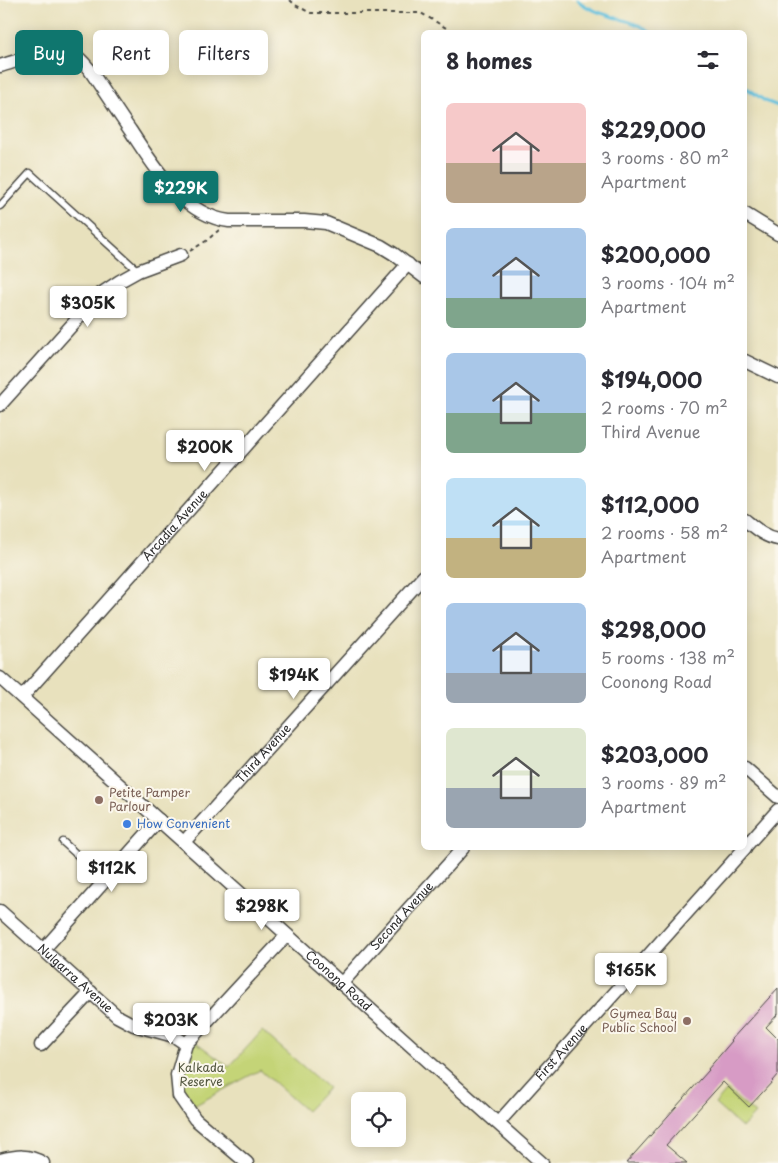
<!DOCTYPE html>
<meta charset="utf-8">
<style>
:root{--surface:#fff;--page:#f2f2f3;--text:#2b2b33;--muted:#7c7c81;--accent:#0f766e}
body{margin:0;font-family:"Playpen Sans",sans-serif;background:var(--page);color:var(--text);height:100vh;display:flex;flex-direction:column;font-size:19px;white-space:nowrap}
*{box-sizing:border-box;margin:0}
p{font-size:16px;color:var(--muted)}
.icon{flex:none;width:28px;height:28px;fill:none;stroke:currentColor;stroke-width:2;stroke-linecap:round;stroke-linejoin:round}
.map{position:relative;flex:1;overflow:hidden}
.panel{position:absolute;left:421px;top:30px;width:326px;height:820px;display:flex;flex-direction:column;background:var(--surface);border-radius:8px;box-shadow:0 2px 12px #0003}
.panel>*{flex:none}
.hud{position:absolute;left:15px;top:30px;width:331px;height:45px;display:flex;gap:10px}
.tools{position:absolute;left:351px;top:1092px;display:grid;gap:10px}
.tools a{display:grid;place-items:center;width:55px;height:55px;border-radius:8px;background:var(--surface);box-shadow:0 2px 12px #0003;font-size:25px}
.price{position:absolute;translate:-50% -42px;padding:0 11px;border-radius:5px;background:#fff;color:#222;font-size:16px;line-height:32px;filter:drop-shadow(0 1px 2px #0008)}
.price::after{content:'';position:absolute;left:50%;top:30px;width:15px;height:11px;margin-left:-8px;background:inherit;clip-path:polygon(0 0,100% 0,50% 100%)}
.price.current{background:var(--accent);color:#fff}
ul{padding:0;list-style:none}
li{display:flex;align-items:center;gap:15px;height:125px;padding:0 25px}
li span{display:grid;place-items:center;flex:none;width:140px;height:100px;border-radius:8px;color:#555}
li>.icon{margin-inline-start:auto}
span .icon{width:60px;height:60px;fill:#fffc;stroke-width:1}
li b{font-size:21px}
h2{display:flex;justify-content:space-between;align-items:center;height:60px;padding:0 25px;font-size:21px}
.pill{padding:0 18px;border-radius:8px;background:var(--surface);box-shadow:0 2px 12px #0003;font-size:18px;line-height:45px}
.pill.current{background:var(--accent);color:#fff}
.map>svg:first-child{display:block}
</style>
<div class="map">
<svg width="778" height="1163" viewBox="0 0 778 1163">
<rect width="100%" height="100%" fill="#fbf7ec"/>
<filter id="ink" filterUnits="userSpaceOnUse"><feTurbulence type="fractalNoise" baseFrequency=".02" numOctaves="2"/><feDisplacementMap in="SourceGraphic" scale="10" xChannelSelector="R" yChannelSelector="G"/><feConvolveMatrix kernelMatrix="1 2 1 2 8 2 1 2 1" color-interpolation-filters="sRGB"/></filter>
<filter id="wash" filterUnits="userSpaceOnUse"><feTurbulence type="fractalNoise" baseFrequency=".0096" numOctaves="4" result="noise"/><feDisplacementMap in="SourceGraphic" scale="20" xChannelSelector="R" yChannelSelector="G"/><feGaussianBlur stdDeviation="1.12" result="paint"/><feColorMatrix in="noise" values="0 0 0 0 0 0 0 0 0 0 0 0 0 0 0 0 0 1.4 0 .05"/><feComposite in="paint" operator="in"/></filter>
<g filter="url(#wash)">
<rect width="100%" height="100%" fill="#e8e1bd"/>
<path fill="#c4d477" stroke="#788051" d="M262 1031 328 1088 306 1111 260 1070 188 1109 179 1096 186 1044 192 1039 229 1067Z
M727 1090 755 1114 742 1128 715 1104Z"/>
<g fill="none" stroke-linecap="round" stroke-linejoin="round">
<path stroke="#61c1df" stroke-width="3" d="M577 0C600 19 632 17 650 32
M745 87 765 101 778 106"/>
</g>
<g id="blocks">
<path fill="#d79bc5" d="M778 988V1014L766 1027 778 1039V1074L772 1081H773L749 1107 723 1082 666 1145 687 1163H626L709 1070 708 1069 732 1041 731 1040Z"/>
</g>
</g>
<g filter="url(#ink)">
<use href="#blocks" fill-opacity="0" stroke="#474641" stroke-width="1"/>
<g fill="none" stroke-linecap="round" stroke-linejoin="round">
<defs>
<path id="lane" d="M0 206 30 173 138 271
M63 842 105 880"/>
<g id="street">
<path d="M0 66C18 61 54 46 72 53 79 57 84 63 89 69 103 89 116 110 130 130 154 166 182 215 229 221H304L326 223 381 246 394 254 424 277"/>
<path d="M745 214 778 234"/>
<path d="M745 361 778 377"/>
<path d="M0 405 99 295 120 281 138 271 181 255"/>
<path d="M745 520C755 528 765 537 778 539"/>
<path id="s1" d="M0 678 542 1163"/>
<path id="s2" d="M22 697 408 264"/>
<path d="M745 768 778 797"/>
<path id="s3" d="M184 842 424 576"/>
<path d="M745 847 778 810"/>
<path id="s4" d="M0 911 117 1016 134 1025 174 1036 186 1044"/>
<path d="M44 949 159 820"/>
<path id="s5" d="M341 984 463 848"/>
<path d="M41 1045 91 992"/>
<path id="s6" d="M498 1123 745 848"/>
<path d="M0 1160C17 1156 28 1154 43 1163"/>
<path d="M247 1163 195 1119 179 1096 177 1075 186 1044 287 935"/>
</g>
</defs>
<use href="#lane" stroke="#474641" stroke-width="9"/>
<use href="#street" stroke="#474641" stroke-width="15"/>
<path stroke="#474641" stroke-width="2" stroke-dasharray="4 4" stroke-linecap="butt" d="M290 0 295 5 311 13H421L453 32
M190 251 206 241 219 230"/>
<use href="#lane" stroke="#fff" stroke-width="6"/>
<use href="#street" stroke="#fff" stroke-width="12"/>
</g>
</g>
<g fill="#8d6e63" stroke="#fbf7ec" stroke-width="2">
<circle cx="99" cy="800" r="5"/>
<circle cx="687" cy="1021" r="5"/>
</g>
<circle fill="#3f7fe0" stroke="#fbf7ec" stroke-width="2" cx="127" cy="824" r="5"/>
<g text-anchor="middle" stroke-width="4" stroke-linejoin="round" paint-order="stroke">
<g font-size="12" fill="#2b2b2b" stroke="#fbf7ec">
<text dy="4" stroke="none"><textPath href="#s2" startOffset="230">Arcadia Avenue</textPath></text>
<text dy="4" stroke="none"><textPath href="#s3" startOffset="119">Third Avenue</textPath></text>
<text dy="4" stroke="none"><textPath href="#s5" startOffset="91">Second Avenue</textPath></text>
<text dy="4" stroke="none"><textPath href="#s4" startOffset="101">Nulgarra Avenue</textPath></text>
<text dy="4" stroke="none"><textPath href="#s1" startOffset="454">Coonong Road</textPath></text>
<text dy="4" stroke="none"><textPath href="#s6" startOffset="95">First Avenue</textPath></text>
</g>
<g font-size="12" fill="#785e54" stroke="#fbf7ec" text-anchor="start">
<text x="109" y="797">Petite Pamper<tspan x="109" dy="14">Parlour</tspan></text>
<text x="677" y="1018" text-anchor="end">Gymea Bay<tspan x="677" dy="14">Public School</tspan></text>
</g>
<g font-size="12" fill="#366cbe" stroke="#fbf7ec" text-anchor="start">
<text x="137" y="828">How Convenient</text>
</g>
<g font-size="12" fill="#51553e" stroke="#fbf7ec">
<text x="201" y="1072">Kalkada<tspan x="201" dy="14">Reserve</tspan></text>
</g>
</g>
</svg>
<div class="tools">
<a><svg class="icon" aria-label="locate" viewBox="0 0 24 24"><circle cx="12" cy="12" r="6"/><path d="M12 2v4M12 18v4M2 12h4M18 12h4"/></svg></a>
</div>
<b class="price current" style="left:181px;top:213px">$229K</b>
<b class="price" style="left:88px;top:328px">$305K</b>
<b class="price" style="left:205px;top:472px">$200K</b>
<b class="price" style="left:294px;top:700px">$194K</b>
<b class="price" style="left:112px;top:893px">$112K</b>
<b class="price" style="left:262px;top:931px">$298K</b>
<b class="price" style="left:631px;top:995px">$165K</b>
<b class="price" style="left:171px;top:1045px">$203K</b>
<div class="hud">
<a class="pill current">Buy</a>
<a class="pill">Rent</a>
<a class="pill">Filters</a>
</div>
<section class="panel">
<h2>8 homes<svg class="icon" aria-label="filters" viewBox="0 0 24 24"><path d="M4 7h16M4 17h16"/><circle cx="9" cy="7" r="2"/><circle cx="15" cy="17" r="2"/></svg></h2>
<ul>
<li><span style="background:linear-gradient(#f6c9c9 60%,#b9a48a 0)"><svg class="icon" aria-label="home" viewBox="0 0 24 24"><path d="M3 11l9-7 9 7M6 9v11h12V9"/></svg></span><div><b>$229,000</b><p>3 rooms · 80 m²</p><p>Apartment</p></div></li>
<li><span style="background:linear-gradient(#a9c7e8 70%,#7fa58c 0)"><svg class="icon" aria-label="home" viewBox="0 0 24 24"><path d="M3 11l9-7 9 7M6 9v11h12V9"/></svg></span><div><b>$200,000</b><p>3 rooms · 104 m²</p><p>Apartment</p></div></li>
<li><span style="background:linear-gradient(#a9c7e8 60%,#7fa58c 0)"><svg class="icon" aria-label="home" viewBox="0 0 24 24"><path d="M3 11l9-7 9 7M6 9v11h12V9"/></svg></span><div><b>$194,000</b><p>2 rooms · 70 m²</p><p>Third Avenue</p></div></li>
<li><span style="background:linear-gradient(#bfe0f5 60%,#c2b280 0)"><svg class="icon" aria-label="home" viewBox="0 0 24 24"><path d="M3 11l9-7 9 7M6 9v11h12V9"/></svg></span><div><b>$112,000</b><p>2 rooms · 58 m²</p><p>Apartment</p></div></li>
<li><span style="background:linear-gradient(#a9c7e8 70%,#9aa5b1 0)"><svg class="icon" aria-label="home" viewBox="0 0 24 24"><path d="M3 11l9-7 9 7M6 9v11h12V9"/></svg></span><div><b>$298,000</b><p>5 rooms · 138 m²</p><p>Coonong Road</p></div></li>
<li><span style="background:linear-gradient(#dfe7d0 60%,#9aa5b1 0)"><svg class="icon" aria-label="home" viewBox="0 0 24 24"><path d="M3 11l9-7 9 7M6 9v11h12V9"/></svg></span><div><b>$203,000</b><p>3 rooms · 89 m²</p><p>Apartment</p></div></li>
</ul>
</section>
</div>
